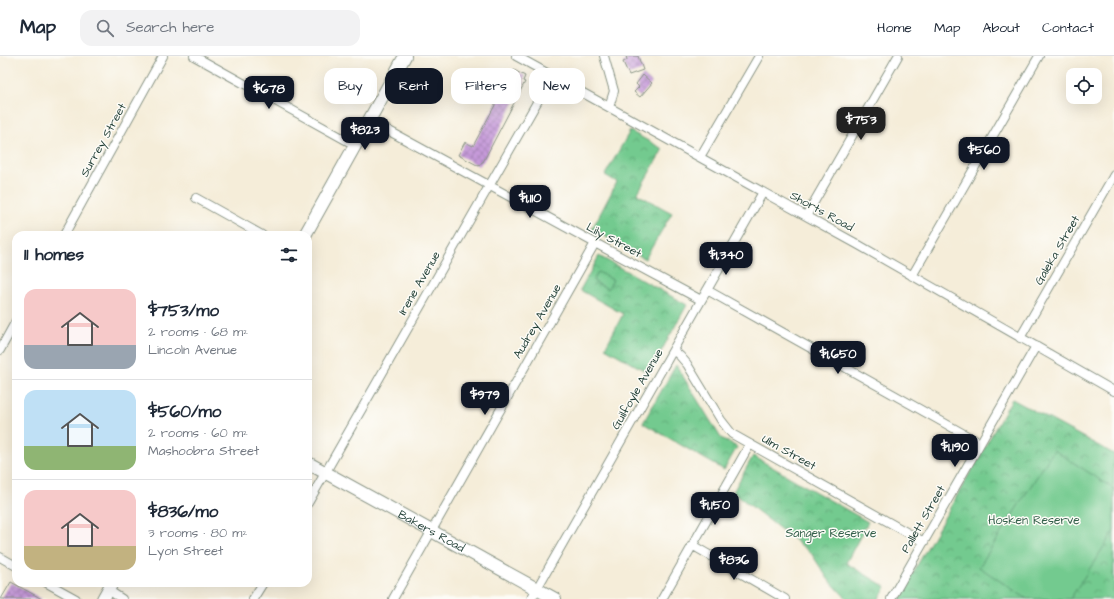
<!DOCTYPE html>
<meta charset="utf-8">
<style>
:root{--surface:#fff;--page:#f2f2f3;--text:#1f2937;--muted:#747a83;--line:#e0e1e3;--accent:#111827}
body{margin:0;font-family:"Architects Daughter",sans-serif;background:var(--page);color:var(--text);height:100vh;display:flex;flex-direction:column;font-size:15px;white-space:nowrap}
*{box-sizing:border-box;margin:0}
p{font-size:13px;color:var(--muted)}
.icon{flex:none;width:22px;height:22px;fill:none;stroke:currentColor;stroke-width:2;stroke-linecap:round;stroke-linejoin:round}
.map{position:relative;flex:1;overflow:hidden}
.drawer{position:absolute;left:12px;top:175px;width:300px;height:356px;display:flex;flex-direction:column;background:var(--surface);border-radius:12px;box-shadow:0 4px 16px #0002}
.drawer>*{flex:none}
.banner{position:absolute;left:324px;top:12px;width:380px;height:36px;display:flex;gap:8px}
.tools{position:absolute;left:1066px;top:12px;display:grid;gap:8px}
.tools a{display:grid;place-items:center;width:36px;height:36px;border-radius:8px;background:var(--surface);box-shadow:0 4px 16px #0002;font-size:20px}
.price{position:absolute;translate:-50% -34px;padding:0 9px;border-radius:8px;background:var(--accent);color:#fff;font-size:13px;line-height:26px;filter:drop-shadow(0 1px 2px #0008)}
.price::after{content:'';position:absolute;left:50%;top:24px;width:12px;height:9px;margin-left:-6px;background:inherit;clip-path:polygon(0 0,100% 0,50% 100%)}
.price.selected{background:#222;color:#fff}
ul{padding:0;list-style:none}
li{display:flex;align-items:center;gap:12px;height:100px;padding:0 12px}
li+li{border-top:1px solid var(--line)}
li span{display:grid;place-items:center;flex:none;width:112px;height:80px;border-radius:12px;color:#555}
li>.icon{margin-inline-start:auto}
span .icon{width:48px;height:48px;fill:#fffc;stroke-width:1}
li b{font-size:17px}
h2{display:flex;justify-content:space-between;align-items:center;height:48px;padding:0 12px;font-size:17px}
.pill{padding:0 14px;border-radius:12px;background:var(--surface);box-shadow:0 4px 16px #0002;font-size:14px;line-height:36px}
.pill.selected{background:var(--accent);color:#fff}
header{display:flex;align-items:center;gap:24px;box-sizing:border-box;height:56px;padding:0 20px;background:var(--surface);border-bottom:1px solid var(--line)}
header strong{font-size:19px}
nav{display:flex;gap:22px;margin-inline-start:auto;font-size:14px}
.search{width:280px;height:36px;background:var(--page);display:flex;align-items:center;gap:10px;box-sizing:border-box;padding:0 14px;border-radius:12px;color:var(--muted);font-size:15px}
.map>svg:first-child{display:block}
</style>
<header>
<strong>Map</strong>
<div class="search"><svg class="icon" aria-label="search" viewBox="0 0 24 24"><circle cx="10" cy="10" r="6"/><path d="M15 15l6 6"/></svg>Search here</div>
<nav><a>Home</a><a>Map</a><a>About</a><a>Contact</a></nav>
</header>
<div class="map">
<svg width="1114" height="543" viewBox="0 0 1114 543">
<defs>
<pattern id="park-crowns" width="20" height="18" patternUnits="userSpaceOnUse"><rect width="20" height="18" fill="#73ca8f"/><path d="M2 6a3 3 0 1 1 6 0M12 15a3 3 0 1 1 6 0" fill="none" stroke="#5ea576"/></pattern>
<pattern id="building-cross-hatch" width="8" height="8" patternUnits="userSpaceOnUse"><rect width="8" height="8" fill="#c69ad9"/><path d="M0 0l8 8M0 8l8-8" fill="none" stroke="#a07fb1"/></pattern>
</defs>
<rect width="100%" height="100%" fill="#fdfcf7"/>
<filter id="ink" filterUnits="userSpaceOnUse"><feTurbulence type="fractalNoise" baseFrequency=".025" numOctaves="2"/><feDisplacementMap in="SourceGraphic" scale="8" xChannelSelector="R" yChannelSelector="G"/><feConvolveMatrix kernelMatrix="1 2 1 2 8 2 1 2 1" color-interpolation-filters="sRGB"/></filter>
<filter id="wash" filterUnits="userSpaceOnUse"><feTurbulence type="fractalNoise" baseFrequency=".012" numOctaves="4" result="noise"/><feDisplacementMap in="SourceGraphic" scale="16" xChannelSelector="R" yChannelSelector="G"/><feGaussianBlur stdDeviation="0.9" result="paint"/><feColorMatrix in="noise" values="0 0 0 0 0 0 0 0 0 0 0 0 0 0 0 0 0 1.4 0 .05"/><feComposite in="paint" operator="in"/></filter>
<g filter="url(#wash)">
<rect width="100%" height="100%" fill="#f5edd9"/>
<path fill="url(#park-crowns)" stroke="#498462" d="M630 75 663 93 637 138 672 157 645 203 592 173 617 126 605 119Z
M599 200 687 249 649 317 605 292 623 258 580 234Z
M676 309 721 382 737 391 724 414 643 367Z
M1012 343 1114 398V543H898Z
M753 400 868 466 846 507 886 531 879 543H847L828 523 811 497 733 436Z"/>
<path fill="#73ca8f" stroke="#498462" d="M598 216 613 224 608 233 593 225Z
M1054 394 1114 433V475L1070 543H1027L979 511Z"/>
<g id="blocks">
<path fill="url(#building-cross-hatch)" d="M626 0H638L643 14 629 19 623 6 627 4Z
M514 14 525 20 523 25 525 26 483 106H482L479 110 458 99 465 86 473 90Z
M643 19 652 27 640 41 634 36 639 31 636 28Z
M11 526 42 543H1Z"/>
</g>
</g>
<g filter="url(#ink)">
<use href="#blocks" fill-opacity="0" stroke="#8a9586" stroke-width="1"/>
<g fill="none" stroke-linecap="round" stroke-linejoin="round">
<defs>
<path id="street" d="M194 0 355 89
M516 0 857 188 1114 335
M604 0 614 35 609 51
M369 64 595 187 701 244
M700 101 759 0
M196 142 262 179
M806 160 898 0
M64 179 163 0
M912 220 1039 0
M707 234 980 387
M1020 282 1114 119
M0 294 16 265
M673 294 680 300 687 308 721 364 732 378 924 486
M308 447 552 20
M692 489 785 543
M0 501 16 510
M47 527 76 543
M108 534 122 543
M253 543 263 527
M393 543 595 187
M531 543 763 136
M662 543 750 388
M891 543 1036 290"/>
<g id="secondary">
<path d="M305 179 405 0"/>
<path id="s1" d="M308 407 555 543"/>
<path d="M103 543 112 527"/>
</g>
</defs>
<use href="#street" stroke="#8a9586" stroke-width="10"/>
<use href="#secondary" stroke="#8a9586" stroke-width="14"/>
<use href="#street" stroke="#fff" stroke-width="8"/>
<use href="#secondary" stroke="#fff" stroke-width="12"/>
</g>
</g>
<g text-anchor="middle" stroke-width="3" stroke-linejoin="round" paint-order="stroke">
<g font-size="12" fill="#1f3d34" stroke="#fdfcf7">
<text transform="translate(103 84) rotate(-61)" y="4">Surrey Street</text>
<text transform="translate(822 155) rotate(29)" y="4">Shorts Road</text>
<text transform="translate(614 184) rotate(28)" y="4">Lily Street</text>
<text transform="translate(1057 194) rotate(-60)" y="4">Galeka Street</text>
<text transform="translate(419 227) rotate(-60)" y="4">Irene Avenue</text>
<text transform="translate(537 265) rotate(-60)" y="4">Audrey Avenue</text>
<text transform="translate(637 333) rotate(-60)" y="4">Guilfoyle Avenue</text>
<text transform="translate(789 396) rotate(29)" y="4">Ulm Street</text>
<text transform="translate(923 463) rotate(-60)" y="4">Pallett Street</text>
<text dy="4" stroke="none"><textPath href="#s1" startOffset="141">Bakers Road</textPath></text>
</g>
<g font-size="12" fill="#34604b" stroke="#fdfcf7">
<text x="1034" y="468">Hosken Reserve</text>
<text x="831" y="481">Sanger Reserve</text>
</g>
</g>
</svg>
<div class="tools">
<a><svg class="icon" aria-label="locate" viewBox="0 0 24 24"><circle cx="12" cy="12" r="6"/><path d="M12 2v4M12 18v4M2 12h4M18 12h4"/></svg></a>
</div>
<b class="price" style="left:269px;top:54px">$678</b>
<b class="price selected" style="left:861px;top:85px">$753</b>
<b class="price" style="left:365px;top:95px">$823</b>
<b class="price" style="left:984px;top:115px">$560</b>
<b class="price" style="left:530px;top:163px">$1,110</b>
<b class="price" style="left:726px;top:220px">$1,340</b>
<b class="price" style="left:838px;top:319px">$1,650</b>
<b class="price" style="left:485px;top:360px">$979</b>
<b class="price" style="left:955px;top:412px">$1,190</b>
<b class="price" style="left:715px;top:470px">$1,150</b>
<b class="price" style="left:734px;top:525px">$836</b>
<div class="banner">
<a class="pill">Buy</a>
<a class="pill selected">Rent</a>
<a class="pill">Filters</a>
<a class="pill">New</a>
</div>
<section class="drawer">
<h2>11 homes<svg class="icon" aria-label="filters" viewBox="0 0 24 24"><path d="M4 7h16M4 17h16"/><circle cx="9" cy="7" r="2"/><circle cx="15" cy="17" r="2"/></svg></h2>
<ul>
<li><span style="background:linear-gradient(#f6c9c9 70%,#9aa5b1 0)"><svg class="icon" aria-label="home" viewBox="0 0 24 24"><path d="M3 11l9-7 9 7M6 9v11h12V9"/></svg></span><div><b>$753/mo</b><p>2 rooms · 68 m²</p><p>Lincoln Avenue</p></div></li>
<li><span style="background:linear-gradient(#bfe0f5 70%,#8fb573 0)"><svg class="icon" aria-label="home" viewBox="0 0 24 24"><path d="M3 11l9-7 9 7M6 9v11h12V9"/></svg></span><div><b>$560/mo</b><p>2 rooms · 60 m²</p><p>Mashoobra Street</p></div></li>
<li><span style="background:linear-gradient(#f6c9c9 70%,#c2b280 0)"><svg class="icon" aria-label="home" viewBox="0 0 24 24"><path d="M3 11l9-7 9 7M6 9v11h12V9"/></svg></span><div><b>$836/mo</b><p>3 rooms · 80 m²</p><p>Lyon Street</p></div></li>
</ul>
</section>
</div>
